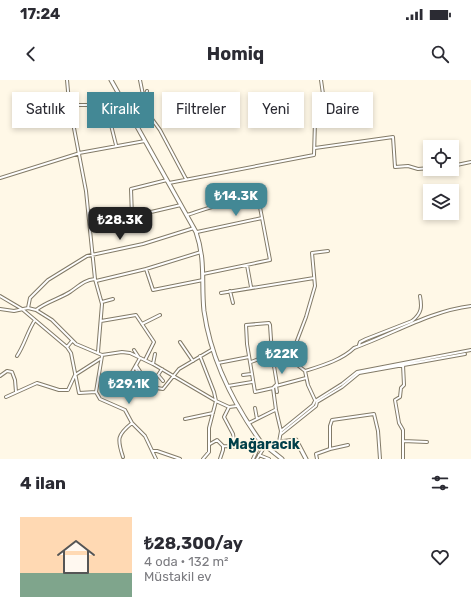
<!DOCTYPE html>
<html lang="tr">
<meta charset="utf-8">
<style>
:root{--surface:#fff;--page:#f2f2f3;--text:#2b2b33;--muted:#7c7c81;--accent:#438895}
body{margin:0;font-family:Rubik,sans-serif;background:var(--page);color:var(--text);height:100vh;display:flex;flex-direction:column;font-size:15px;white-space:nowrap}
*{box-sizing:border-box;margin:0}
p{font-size:13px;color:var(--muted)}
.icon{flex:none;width:22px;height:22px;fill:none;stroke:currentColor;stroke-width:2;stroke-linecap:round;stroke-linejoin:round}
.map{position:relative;height:379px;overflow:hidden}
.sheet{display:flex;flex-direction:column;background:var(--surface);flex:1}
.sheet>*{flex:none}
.hud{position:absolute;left:12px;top:12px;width:447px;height:36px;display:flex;gap:8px}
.controls{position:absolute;left:423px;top:60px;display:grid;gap:8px}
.controls a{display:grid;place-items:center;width:36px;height:36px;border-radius:0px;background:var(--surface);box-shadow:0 2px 6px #0003;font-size:20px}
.price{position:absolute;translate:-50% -34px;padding:0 9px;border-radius:8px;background:var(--accent);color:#fff;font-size:13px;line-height:26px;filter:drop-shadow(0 1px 2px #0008)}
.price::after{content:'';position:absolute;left:50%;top:24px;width:12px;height:9px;margin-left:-6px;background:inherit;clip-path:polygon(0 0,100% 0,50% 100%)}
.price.active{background:#222;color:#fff}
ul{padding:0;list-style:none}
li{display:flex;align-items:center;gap:12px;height:100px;padding:0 20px}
li span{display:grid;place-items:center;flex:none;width:112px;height:80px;border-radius:0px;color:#555}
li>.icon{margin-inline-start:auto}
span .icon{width:48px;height:48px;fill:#fffc;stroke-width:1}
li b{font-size:17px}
h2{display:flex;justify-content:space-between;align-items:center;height:48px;padding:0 20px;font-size:17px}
.chip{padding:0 14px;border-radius:0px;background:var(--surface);box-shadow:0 2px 6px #0003;font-size:14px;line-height:36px}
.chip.active{background:var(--accent);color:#fff}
.status{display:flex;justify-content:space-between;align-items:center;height:28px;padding:0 20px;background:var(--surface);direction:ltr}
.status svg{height:11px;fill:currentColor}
header{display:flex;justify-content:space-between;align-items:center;height:52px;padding:0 20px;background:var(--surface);font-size:18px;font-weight:700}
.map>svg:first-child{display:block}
</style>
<div class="status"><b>17:24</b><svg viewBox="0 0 49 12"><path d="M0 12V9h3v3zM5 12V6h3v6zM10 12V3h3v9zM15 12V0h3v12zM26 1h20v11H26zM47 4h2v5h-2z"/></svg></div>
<header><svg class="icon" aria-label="back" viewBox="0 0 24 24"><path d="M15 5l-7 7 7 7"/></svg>Homiq<svg class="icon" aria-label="search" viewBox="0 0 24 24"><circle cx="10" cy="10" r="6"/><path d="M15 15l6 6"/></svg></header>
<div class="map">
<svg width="471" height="379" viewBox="0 0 471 379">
<rect width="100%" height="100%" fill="#fff8e7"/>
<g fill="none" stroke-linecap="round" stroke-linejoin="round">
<defs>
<path id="minor" d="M67 0 69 22 86 111 95 199 102 224 98 272
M140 0 144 20
M147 11 144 20V28L160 50 186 99
M105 21 116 65
M71 25H87L128 18 144 27
M144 26 152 25
M111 45 133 38
M315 68 393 57 395 87 408 86 418 89 430 88
M79 73 145 61
M452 86 471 82
M0 98 80 73
M169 103 314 75 315 42 323 14 321 0
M187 135C206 129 239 116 259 122L270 180 203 194
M132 137 131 109 167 100
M91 146 181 125
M197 152 262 138
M247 185 251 207
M146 189 153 210 203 200
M96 201 146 189 201 172
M230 211 233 223
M221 213 314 198
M0 216 22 229 67 267 71 273 79 313 96 312
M102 222 113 219
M28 228 30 218 48 200 87 176 143 164 194 148
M0 229 14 231 28 228 36 230 52 240 76 264 102 275 122 272 130 273 153 284 216 321 229 327 237 326
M36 230C46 222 59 219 70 212 79 206 84 200 95 199
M101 241 136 235 154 262 145 280
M142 244 160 235
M180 262 193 281
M359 265 360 262 366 259 412 241C422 233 422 227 420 216
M67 267 72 261
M284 268 285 271 284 277
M134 270 138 276
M17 276C25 264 27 252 35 240
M102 276 96 312 100 319 125 330 132 343 145 356 156 379
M200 276 214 312 216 321 209 348V372L203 379
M290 279 306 237 315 206 312 173 328 171
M251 282 272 274 290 279 305 291 308 305 315 320
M218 283 249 277
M153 284 155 274
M136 285C143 296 148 308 163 309L179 289 213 269
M137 287 136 289 138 293
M162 289 158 295 163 301
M305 291C321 286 342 280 354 268 393 254 430 231 471 226
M243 295 251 294
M0 296 7 291 12 292 15 300 16 312
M127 301 140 278
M228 306 252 302
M276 306 306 298
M276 306 277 312
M273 308 277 304 272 274 270 245 269 243 246 245 247 264 255 312 273 308 276 330 281 351 279 362
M6 317 37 303 59 310H68L75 295 100 279
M229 327 224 337 233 354 235 366
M255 328 257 339
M185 339 213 333
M249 343 275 330
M281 351 313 325 315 321 342 304 357 292 471 270
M281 354 316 326 317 322 342 307 359 293 465 274
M403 361 427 362
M210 364 217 360 223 366V370L220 379
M223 366 258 368
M330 369 348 365
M153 371H157L180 379
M259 375 269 379
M123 377C117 359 117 355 132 343
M253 379 258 368 263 365
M257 379 265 366
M317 379 316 374 330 369V346L332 340 374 334 378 351 380 379
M403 379V350L399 343 395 320 400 317 401 308 404 305 403 285"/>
<path id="tertiary" d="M111 0 196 152C206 181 201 203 204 231 211 281 234 325 263 365L267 367 279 362 296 360 306 379
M267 367 282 379"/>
</defs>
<use href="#minor" stroke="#837b68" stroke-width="4"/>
<use href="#tertiary" stroke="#837b68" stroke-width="5"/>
<use href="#minor" stroke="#fff" stroke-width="2"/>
<use href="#tertiary" stroke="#fff" stroke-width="3"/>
</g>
<g text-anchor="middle" stroke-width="3.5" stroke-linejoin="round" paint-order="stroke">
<g font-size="14" font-weight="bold" fill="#003f49" stroke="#fff8e7">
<text x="264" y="369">Mağaracık</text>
</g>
</g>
</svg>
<div class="controls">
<a><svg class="icon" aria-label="locate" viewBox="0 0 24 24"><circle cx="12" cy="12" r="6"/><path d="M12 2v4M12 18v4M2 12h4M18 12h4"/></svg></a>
<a><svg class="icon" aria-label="layers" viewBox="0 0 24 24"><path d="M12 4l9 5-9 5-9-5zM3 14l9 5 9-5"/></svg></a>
</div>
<b class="price" style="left:236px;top:137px">₺14.3K</b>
<b class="price active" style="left:120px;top:161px">₺28.3K</b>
<b class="price" style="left:282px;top:295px">₺22K</b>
<b class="price" style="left:129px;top:325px">₺29.1K</b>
<div class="hud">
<a class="chip">Satılık</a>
<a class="chip active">Kiralık</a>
<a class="chip">Filtreler</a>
<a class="chip">Yeni</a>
<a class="chip">Daire</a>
</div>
</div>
<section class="sheet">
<h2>4 ilan<svg class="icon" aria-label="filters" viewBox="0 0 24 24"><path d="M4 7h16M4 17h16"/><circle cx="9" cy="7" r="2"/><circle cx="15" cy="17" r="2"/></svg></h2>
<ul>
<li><span style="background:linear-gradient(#ffd9b3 70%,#7fa58c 0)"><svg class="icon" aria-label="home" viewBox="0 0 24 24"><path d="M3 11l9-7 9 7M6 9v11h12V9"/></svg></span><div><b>₺28,300/ay</b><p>4 oda · 132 m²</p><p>Müstakil ev</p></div><svg class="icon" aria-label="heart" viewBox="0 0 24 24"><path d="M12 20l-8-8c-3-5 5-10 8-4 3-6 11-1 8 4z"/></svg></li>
</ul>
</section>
